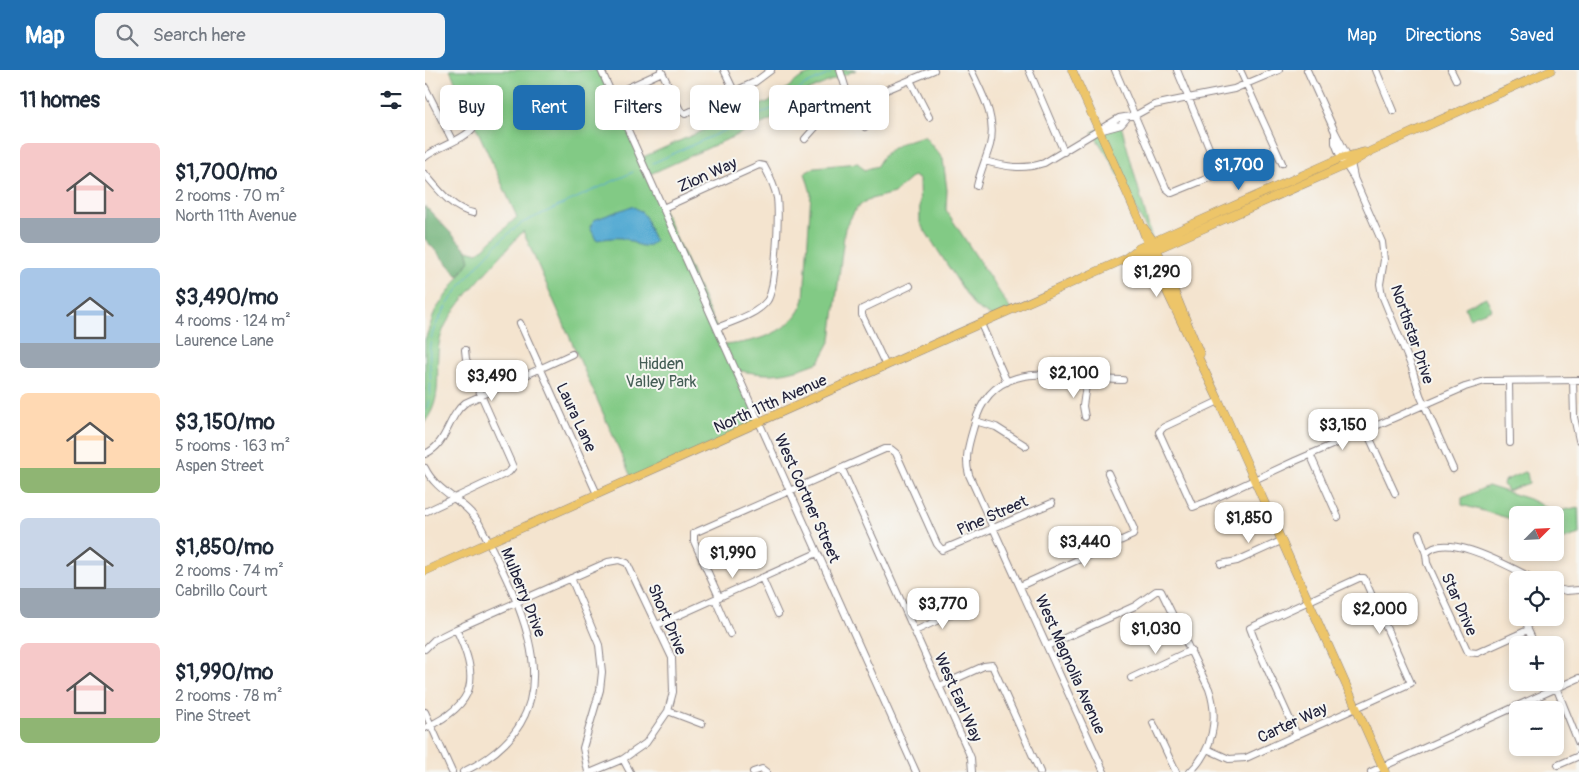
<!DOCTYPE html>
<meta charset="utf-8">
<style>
:root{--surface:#fff;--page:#f2f2f3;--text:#1f2937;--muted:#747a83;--accent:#1f6fb2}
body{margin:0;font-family:Pangolin,sans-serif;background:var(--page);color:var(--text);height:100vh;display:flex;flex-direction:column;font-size:19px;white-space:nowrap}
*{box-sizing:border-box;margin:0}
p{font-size:16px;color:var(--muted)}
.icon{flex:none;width:28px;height:28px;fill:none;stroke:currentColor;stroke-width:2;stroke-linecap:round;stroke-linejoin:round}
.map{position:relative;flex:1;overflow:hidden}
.details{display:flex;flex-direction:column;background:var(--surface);width:425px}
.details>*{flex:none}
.banner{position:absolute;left:15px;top:15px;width:475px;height:45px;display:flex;gap:10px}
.needle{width:32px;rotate:66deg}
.controls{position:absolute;left:1084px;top:436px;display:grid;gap:10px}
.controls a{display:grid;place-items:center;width:55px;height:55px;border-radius:8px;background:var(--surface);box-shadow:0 2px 8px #0003;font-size:25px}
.price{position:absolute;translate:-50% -42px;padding:0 11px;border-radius:10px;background:#fff;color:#222;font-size:16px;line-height:32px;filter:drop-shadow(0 1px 2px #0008)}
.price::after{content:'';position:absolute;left:50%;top:30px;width:15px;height:11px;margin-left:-8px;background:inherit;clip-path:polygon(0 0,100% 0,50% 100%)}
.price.on{background:var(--accent);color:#fff}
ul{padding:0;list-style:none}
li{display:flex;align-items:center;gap:15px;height:125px;padding:0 20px}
li span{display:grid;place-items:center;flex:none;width:140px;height:100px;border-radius:8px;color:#555}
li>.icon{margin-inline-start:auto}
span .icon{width:60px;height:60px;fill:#fffc;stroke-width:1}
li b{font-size:21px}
h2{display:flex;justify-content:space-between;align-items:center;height:60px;padding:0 20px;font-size:21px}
.tag{padding:0 18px;border-radius:8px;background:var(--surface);box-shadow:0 2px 8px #0003;font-size:18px;line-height:45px}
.tag.on{background:var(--accent);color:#fff}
header{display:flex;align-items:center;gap:30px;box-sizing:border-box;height:70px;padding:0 25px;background:var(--accent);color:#fff}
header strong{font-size:24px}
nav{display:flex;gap:28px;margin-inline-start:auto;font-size:18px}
.search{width:350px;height:45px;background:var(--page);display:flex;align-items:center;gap:12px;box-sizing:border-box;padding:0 18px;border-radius:8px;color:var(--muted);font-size:19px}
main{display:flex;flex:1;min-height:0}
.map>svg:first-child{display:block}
</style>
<header>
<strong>Map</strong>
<div class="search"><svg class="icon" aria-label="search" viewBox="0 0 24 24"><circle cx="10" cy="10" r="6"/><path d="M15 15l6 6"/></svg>Search here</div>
<nav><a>Map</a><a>Directions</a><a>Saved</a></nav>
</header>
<main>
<section class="details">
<h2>11 homes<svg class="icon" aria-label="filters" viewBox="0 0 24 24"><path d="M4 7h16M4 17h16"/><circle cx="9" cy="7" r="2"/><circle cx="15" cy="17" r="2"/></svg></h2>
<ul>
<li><span style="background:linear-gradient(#f6c9c9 75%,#9aa5b1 0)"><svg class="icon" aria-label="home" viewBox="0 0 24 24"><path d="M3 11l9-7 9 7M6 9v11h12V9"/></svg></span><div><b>$1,700/mo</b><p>2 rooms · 70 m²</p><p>North 11th Avenue</p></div></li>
<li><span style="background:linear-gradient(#a9c7e8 75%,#9aa5b1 0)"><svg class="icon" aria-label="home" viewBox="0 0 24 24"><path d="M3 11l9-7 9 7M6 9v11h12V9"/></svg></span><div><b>$3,490/mo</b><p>4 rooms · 124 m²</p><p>Laurence Lane</p></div></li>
<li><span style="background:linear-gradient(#ffd9b3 75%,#8fb573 0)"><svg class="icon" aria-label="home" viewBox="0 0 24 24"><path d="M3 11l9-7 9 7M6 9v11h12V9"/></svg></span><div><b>$3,150/mo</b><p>5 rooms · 163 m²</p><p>Aspen Street</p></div></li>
<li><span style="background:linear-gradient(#c9d6e8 70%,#9aa5b1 0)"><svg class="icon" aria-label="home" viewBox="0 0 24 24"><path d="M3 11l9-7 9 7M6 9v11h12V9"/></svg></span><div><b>$1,850/mo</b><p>2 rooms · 74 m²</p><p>Cabrillo Court</p></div></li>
<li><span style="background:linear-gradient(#f6c9c9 75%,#8fb573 0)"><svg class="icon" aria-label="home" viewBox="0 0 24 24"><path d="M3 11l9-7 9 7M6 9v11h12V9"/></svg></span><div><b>$1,990/mo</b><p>2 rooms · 78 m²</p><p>Pine Street</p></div></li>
</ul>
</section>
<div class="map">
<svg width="1154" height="702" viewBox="0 0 1154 702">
<rect width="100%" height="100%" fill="#f6f6f2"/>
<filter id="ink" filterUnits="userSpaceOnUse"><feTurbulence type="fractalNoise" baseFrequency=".02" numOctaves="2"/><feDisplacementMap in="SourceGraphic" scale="10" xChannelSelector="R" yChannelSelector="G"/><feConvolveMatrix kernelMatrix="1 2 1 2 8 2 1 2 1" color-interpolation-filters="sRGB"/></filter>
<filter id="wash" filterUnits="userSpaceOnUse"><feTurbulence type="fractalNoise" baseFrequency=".0096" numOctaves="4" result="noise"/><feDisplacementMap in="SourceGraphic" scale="20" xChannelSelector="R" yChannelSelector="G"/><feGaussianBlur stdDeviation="1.12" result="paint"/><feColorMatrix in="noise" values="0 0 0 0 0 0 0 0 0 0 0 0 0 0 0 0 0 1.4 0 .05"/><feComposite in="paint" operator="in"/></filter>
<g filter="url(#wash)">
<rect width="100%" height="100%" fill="#f4e4cf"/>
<path fill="#82ca85" stroke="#527660" d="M25 0H176L216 88 347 30 375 8 394 0H431L384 20 352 47 223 105 299 275C331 272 369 263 379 229L386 123 380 103 390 97 433 93 439 100 452 96C461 77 479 71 499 66L518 89 522 120 521 140 586 240 569 248 549 236 495 153 494 109 488 106 469 123 442 130 431 139 420 158 406 270 394 292C361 305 346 307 311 300L334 353 207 409 98 161C78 185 26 236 17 263 6 294 22 323 0 352V270L10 241 45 191 42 180 53 183 92 147Z
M702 48 696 55 728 172 686 91 667 62Z
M1061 227 1067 239 1044 248 1040 237Z
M1099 402 1102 403 1104 413 1082 421 1078 414 1079 411Z
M1063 416 1104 429 1131 442 1153 437 1154 464 1130 472V445H1092V456L1083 448 1037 435V428Z"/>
<path fill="#69ae72" stroke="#466856" d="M0 136 42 180 45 191 33 206 0 169Z"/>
<path fill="#57abd3" stroke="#3c6687" d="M207 136C228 147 219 154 230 171 217 183 209 170 196 168 189 167 179 169 171 170L165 157 169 150Z"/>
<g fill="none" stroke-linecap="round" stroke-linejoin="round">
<path stroke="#57abd3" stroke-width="1" d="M228 93 353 36 380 15 406 3
M0 343C10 322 3 297 5 274 8 241 69 172 97 153L208 102"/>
</g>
</g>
<g filter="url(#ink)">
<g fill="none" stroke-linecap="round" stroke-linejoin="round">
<defs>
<path id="minor" d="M176 0 491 702
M236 0 255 40 260 44 330 12 346 0
M299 0 309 21
M415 0 426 35 440 57
M546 0C557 24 572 48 565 75 561 89 555 102 552 116
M604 0 639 82
M690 0 741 118 747 123 791 105 793 100 752 0
M815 0 857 93
M882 0 910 62V73L916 88 929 108 957 172 959 190 955 214 957 225 987 298 995 325 1028 399
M951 0 968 41
M1026 0 1031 10
M485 10 504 47
M0 17 27 70
M187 25 237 2
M674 61 696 55 702 48
M910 62 926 93 929 107
M380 69 396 51 406 43 509 0
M0 87C14 76 39 70 48 58
M560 91C581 97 598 100 619 93L694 48 711 45 729 35 743 32 809 19 854 0
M0 104C13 119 27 139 48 143
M238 138 334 95 339 96C344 105 350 118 352 128 354 144 351 220 342 231 331 245 308 251 292 258
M95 253 172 424
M556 254 582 312
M461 296 437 245V239L485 216
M1148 310 1149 347 1154 370
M1084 311 1085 373
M794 331 739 357 734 362 768 437 784 431 870 391 1040 317 1060 311 1154 310
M660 347 658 336 662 308
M550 351 571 357 601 376
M941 360 970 423
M0 384C23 374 22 347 40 333L147 284
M885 384 913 447
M0 398C12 423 40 430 54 453 98 540 157 645 38 702
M417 399 540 674 546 688 547 702
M0 442 84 402 88 397 56 325 41 289 40 280
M994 464 1001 484 1002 493 1043 582 1052 583 1103 560
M1001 484C1020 458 1090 500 1111 510
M796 494 812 491 856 471
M146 508 174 575 177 602 175 620 158 678 163 702
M337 508 353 544
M595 516 708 465 709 459 683 403
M1130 518 1141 521 1154 520
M294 527 269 471V463L460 379H466L471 383 512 474 517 480 627 433
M290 529 305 564
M1101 548 1103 560 1110 575
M232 555 392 483
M490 561 537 539
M622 576 710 536 731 521H736L784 619C794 648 788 680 765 702
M0 579 9 570 31 559 183 492 194 490 202 493 247 588 248 622 243 641 221 673 198 689 167 702
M706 608 766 580
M1129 612 1154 674
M515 616 559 596 567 595 615 702
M243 641 277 654
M0 642 27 702
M728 653 751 702
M0 658C52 634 55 608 31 559
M782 679 804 689 821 688 986 613 939 508H934L825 558 833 579 872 665
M198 689 205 702
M1133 695 1154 686
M328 702 337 699 341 702
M679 702 544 405C539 388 544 373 549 356 568 280 643 311 698 310
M946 702 1154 608"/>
<path id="major" d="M647 0 715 152 735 207 794 331 960 702
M719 158 729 172 775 284
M701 188 714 178 916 88 939 82
M0 501 700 189 718 185 926 93 946 81 1126 0"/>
</defs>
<use href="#minor" stroke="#8b8385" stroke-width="8"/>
<use href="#major" stroke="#8b8385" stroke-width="9"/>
<use href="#minor" stroke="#fff" stroke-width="6"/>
<use href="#major" stroke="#edc569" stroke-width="8"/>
</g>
</g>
<g text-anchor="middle" stroke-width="4" stroke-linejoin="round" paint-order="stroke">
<g font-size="16" fill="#22223b" stroke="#f6f6f2">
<text transform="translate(282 104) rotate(-24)" y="6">Zion Way</text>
<text transform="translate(988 264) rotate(71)" y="6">Northstar Drive</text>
<text transform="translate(345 333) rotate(-24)" y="6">North 11th Avenue</text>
<text transform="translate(152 347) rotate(65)" y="6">Laura Lane</text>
<text transform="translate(383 428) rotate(66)" y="6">West Cortner Street</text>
<text transform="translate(567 445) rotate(-24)" y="6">Pine Street</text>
<text transform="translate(99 522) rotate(68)" y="6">Mulberry Drive</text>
<text transform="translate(1035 534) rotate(66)" y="6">Star Drive</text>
<text transform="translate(243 549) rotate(67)" y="6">Short Drive</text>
<text transform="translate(646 594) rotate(66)" y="6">West Magnolia Avenue</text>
<text transform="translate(534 627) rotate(66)" y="6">West Earl Way</text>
<text transform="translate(867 652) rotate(-25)" y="6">Carter Way</text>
</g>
<g font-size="16" fill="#445d55" stroke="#f6f6f2">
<text x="236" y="299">Hidden<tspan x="236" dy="18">Valley Park</tspan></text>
</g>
</g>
</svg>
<div class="controls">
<a><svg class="needle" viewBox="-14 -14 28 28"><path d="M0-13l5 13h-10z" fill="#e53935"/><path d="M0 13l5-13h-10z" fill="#747a83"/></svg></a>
<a><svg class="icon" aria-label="locate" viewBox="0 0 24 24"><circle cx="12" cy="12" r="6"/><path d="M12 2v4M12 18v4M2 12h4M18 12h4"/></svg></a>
<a>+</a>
<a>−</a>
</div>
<b class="price on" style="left:814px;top:121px">$1,700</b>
<b class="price" style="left:732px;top:228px">$1,290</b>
<b class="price" style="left:649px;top:329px">$2,100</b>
<b class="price" style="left:67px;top:332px">$3,490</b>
<b class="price" style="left:918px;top:381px">$3,150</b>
<b class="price" style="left:824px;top:474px">$1,850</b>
<b class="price" style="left:660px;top:498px">$3,440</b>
<b class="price" style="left:308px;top:509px">$1,990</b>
<b class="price" style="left:518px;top:560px">$3,770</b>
<b class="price" style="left:955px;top:565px">$2,000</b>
<b class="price" style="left:731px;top:585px">$1,030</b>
<div class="banner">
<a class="tag">Buy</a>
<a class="tag on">Rent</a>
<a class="tag">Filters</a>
<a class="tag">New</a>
<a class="tag">Apartment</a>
</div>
</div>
</main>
